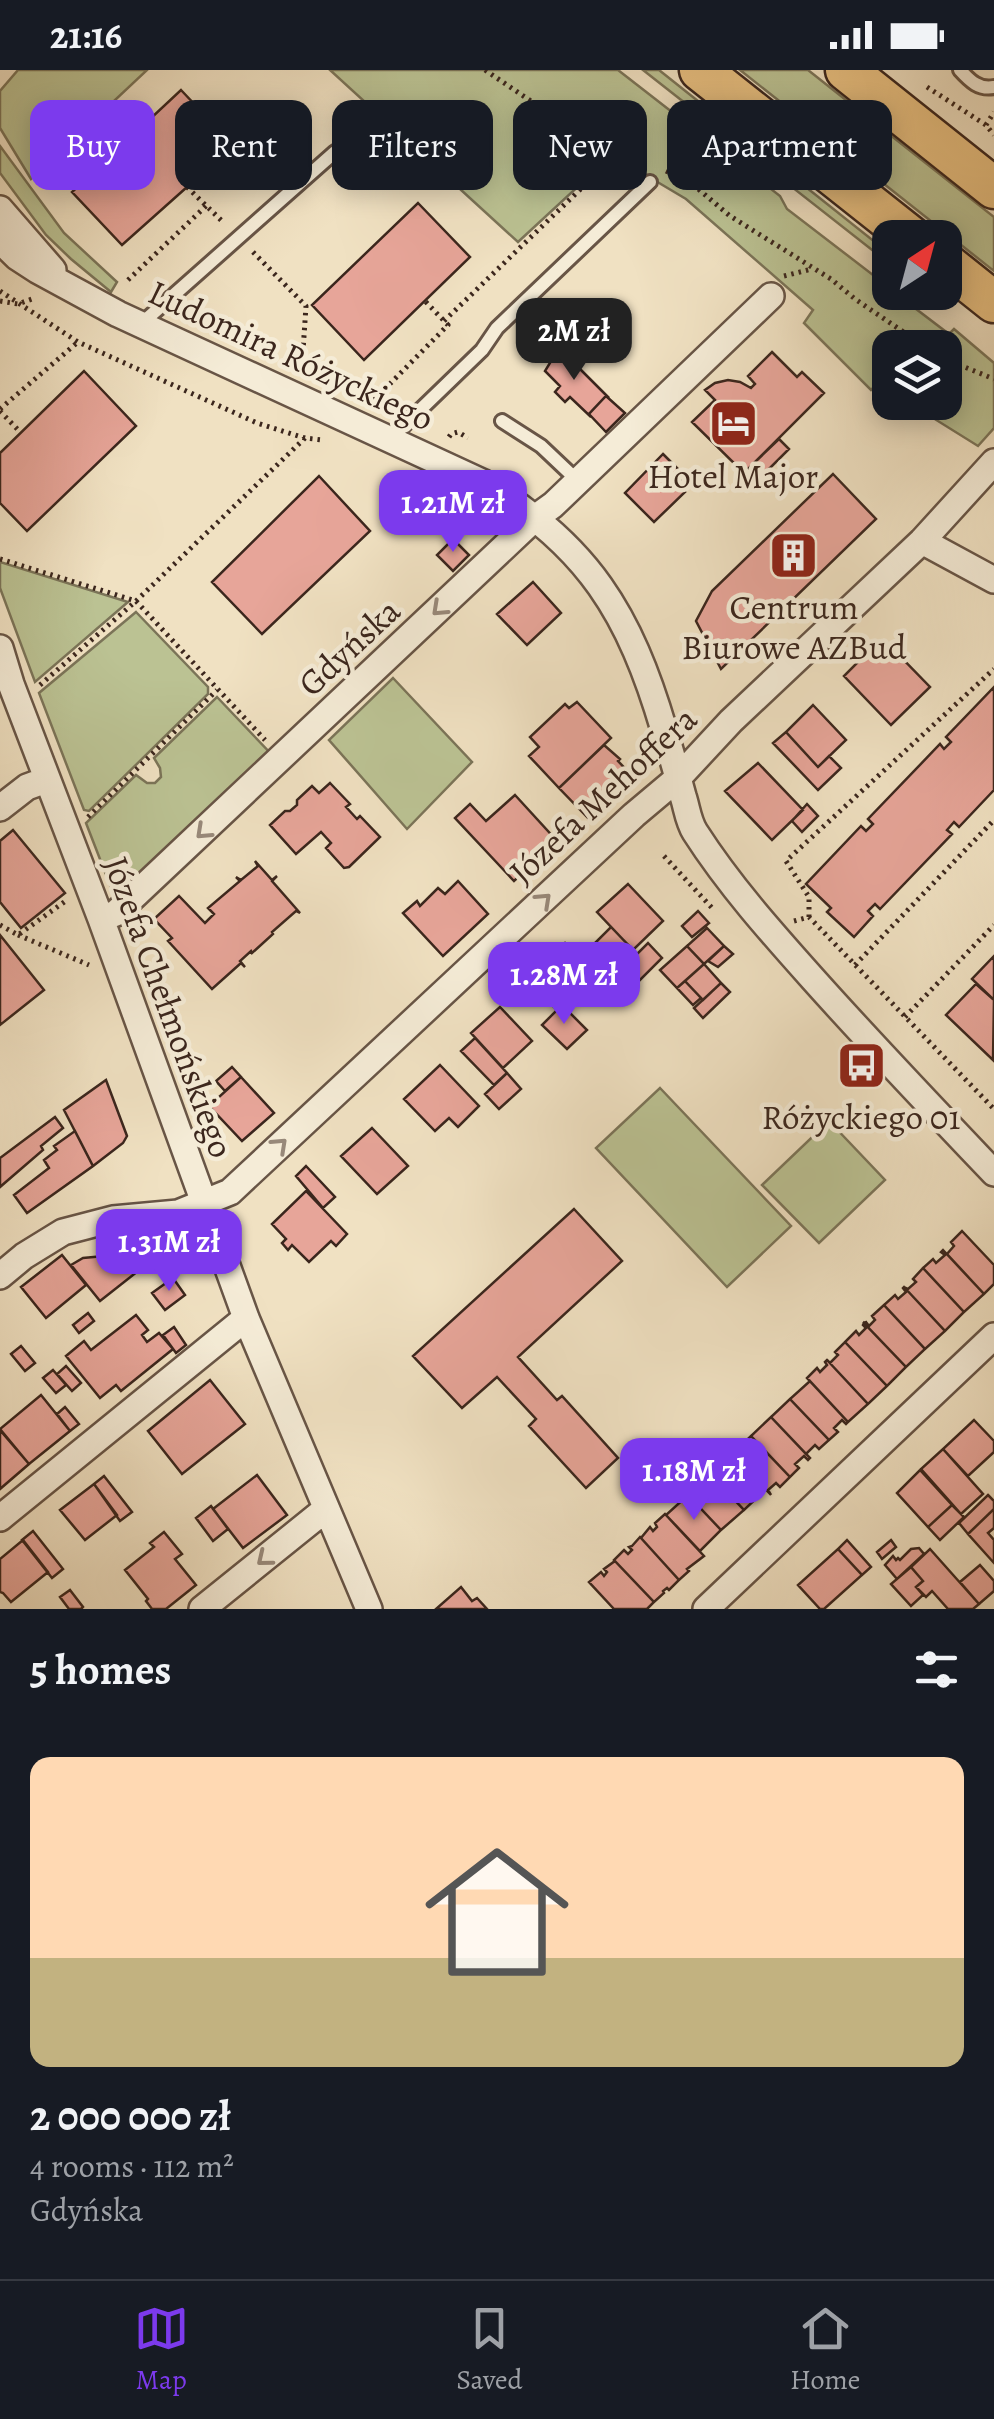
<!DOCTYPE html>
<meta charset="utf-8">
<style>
:root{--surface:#171b24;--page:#20242c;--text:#f1f3f6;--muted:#9ea1a6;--line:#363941;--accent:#7c3aed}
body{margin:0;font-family:Alegreya,serif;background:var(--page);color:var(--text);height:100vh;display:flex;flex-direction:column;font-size:38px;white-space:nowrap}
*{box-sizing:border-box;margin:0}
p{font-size:32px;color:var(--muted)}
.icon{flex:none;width:55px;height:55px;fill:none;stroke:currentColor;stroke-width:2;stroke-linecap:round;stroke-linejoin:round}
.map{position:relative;height:1539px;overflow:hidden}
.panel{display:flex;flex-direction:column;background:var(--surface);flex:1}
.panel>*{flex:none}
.guide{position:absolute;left:30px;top:30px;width:935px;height:90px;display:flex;gap:20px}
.needle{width:65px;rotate:36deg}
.fabs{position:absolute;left:872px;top:150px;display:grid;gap:20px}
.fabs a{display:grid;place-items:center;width:90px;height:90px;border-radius:20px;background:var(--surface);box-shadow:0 5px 25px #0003;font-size:50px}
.price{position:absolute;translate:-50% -85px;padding:0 22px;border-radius:20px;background:var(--accent);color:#fff;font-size:32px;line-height:65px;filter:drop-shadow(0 2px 5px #0008)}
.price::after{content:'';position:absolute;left:50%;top:60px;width:30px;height:22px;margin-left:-15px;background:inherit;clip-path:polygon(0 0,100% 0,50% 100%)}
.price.on{background:#222;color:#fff}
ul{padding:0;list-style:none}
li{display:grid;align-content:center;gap:20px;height:530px;padding:0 30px}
li span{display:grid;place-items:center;height:310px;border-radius:20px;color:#555}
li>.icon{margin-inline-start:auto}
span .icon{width:180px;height:180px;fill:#fffc;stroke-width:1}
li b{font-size:42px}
h2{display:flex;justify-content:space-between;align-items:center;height:120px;padding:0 30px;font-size:42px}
.pill{padding:0 35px;border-radius:20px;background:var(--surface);box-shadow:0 5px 25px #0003;font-size:35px;line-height:90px}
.pill.on{background:var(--accent);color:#fff}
.status{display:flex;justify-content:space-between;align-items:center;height:70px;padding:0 50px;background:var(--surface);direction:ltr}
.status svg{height:28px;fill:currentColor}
.dock{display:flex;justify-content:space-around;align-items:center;height:140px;border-top:2px solid var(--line);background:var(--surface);font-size:28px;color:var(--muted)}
.dock a{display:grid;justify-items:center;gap:5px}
.dock .on{color:var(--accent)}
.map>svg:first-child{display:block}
</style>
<div class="status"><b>21:16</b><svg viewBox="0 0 49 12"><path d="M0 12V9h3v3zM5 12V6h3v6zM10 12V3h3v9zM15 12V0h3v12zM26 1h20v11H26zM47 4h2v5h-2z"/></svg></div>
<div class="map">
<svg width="994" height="1539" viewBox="0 0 994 1539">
<rect width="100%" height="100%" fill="#f0e1c2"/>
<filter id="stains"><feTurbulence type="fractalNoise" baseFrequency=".002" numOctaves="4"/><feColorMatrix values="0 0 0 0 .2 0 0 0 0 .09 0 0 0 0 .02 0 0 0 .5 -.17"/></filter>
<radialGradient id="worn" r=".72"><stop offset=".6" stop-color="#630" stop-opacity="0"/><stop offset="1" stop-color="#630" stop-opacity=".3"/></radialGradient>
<path fill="#bbc293" stroke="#7b7458" stroke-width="2.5" d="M18 0H147L31 109 0 58V21Z
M330 0H618L780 126 787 139 890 218V222L895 223 949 264 954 259 994 293V358L978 376 909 333 945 332V278H890V320L878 313 871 320 804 253 813 240 686 129 612 85 518 172Z
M643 0H659L890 184V194Z
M740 0H808L994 147V201Z
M0 76 64 163 117 212 111 222 71 189 46 165 0 103Z
M0 492 128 532 35 612 0 518Z
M136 542 208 617V624L89 741 84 740 39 623Z
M393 608 472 692 407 759 329 670Z
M217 627 274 687 117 833 86 753 136 705 147 713H155L161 707 160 698 154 688Z
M660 1018 791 1156 727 1217 596 1078Z
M829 1051 885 1110 819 1173 762 1115Z"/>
<path fill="#e7a599" stroke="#3b261d" stroke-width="2.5" d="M181 20 231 73 187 117 122 175 72 122Z
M418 133 470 187 364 290 312 235Z
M559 278 609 328 606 326 589 344 591 347 570 327 565 332 555 322 560 316 545 301Z
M772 282 797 307 802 302 824 323 744 403 692 352 715 330 705 320 715 313 728 310 740 312 751 318 755 314 748 306Z
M84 301 136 356 27 461 0 433V383Z
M606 326 625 343 606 362 589 344Z
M779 369 789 379 765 403 754 393Z
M663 384 685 406 677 414 685 422 654 452 625 423Z
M833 404 876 449 721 599 696 551 712 521Z
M319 406 370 461 262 564 212 512Z
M453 469 469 485 453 501 437 485Z
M533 512 561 543 527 575 497 544Z
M870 575 882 587 892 578 930 617 891 655 844 606 862 588 860 586Z
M994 617V720L959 757 954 752 947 760 952 764 880 839 875 834 868 841 873 846 854 867 827 842 831 838 806 814 861 756 866 761 873 754 868 749 940 674 944 679 951 672 946 667Z
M577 632 611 668 559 718 529 686 539 677 530 667 565 634 569 638Z
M813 635 846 670 818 697 786 662Z
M786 662 818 697 829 686 841 698 818 720 773 673Z
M604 675 620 689 618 691 633 707 589 749 559 718Z
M758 693 803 740 772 770 725 721Z
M330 713 350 734 346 737 357 749 360 746 380 767 349 797 344 798 326 778 331 773 321 762 296 784 270 755 285 741H290L297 735V730L312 716 319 723Z
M515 725 557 771 514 811 455 748 470 734 486 751Z
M807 734 818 746 802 762 792 751Z
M13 760 65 823 21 858 0 832V771Z
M255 791 272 810 277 806 272 811 300 843 296 841 272 862 273 864 252 883 251 881 240 891 245 897 241 893 212 919 168 871 172 868 154 849 179 826 205 853 214 844 208 838 240 811 236 807 241 810 258 796Z
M458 811 488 844 443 886 403 843 417 831 420 836 438 818 445 824Z
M628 814 663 851 633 880 597 842Z
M698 841 709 853 692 867 682 856Z
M611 857 637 884 622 899 596 872Z
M707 858 724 876 704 894 687 876Z
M0 865 44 920 0 955Z
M565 873 594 902 556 939 528 910Z
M648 873 662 888 636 914 622 899Z
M687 876 704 894 677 918 660 900Z
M724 876 733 884 718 897 708 891Z
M994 886V930L972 909Z
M704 894 721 913 703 930 685 911Z
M685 911 701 928 693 935 677 918Z
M721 913 730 922 703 948 694 938Z
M976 914 994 930 993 990 946 945Z
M562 935 587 960 567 979 542 955Z
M500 937 532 971 503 998 471 963Z
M475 968 507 1003 494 1015 461 981Z
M440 995 479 1036 458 1057 449 1048 435 1061 404 1029Z
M232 997 241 1007 225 1021 216 1011Z
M507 1003 521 1019 499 1039 485 1024Z
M241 1007 274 1043 242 1071 209 1036Z
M106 1010 127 1066 123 1073 93 1096 64 1040Z
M55 1047 63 1058 41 1076 43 1080 0 1117V1088Z
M372 1058 408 1096 377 1124 341 1086Z
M75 1061 93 1096 27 1143 14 1125 49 1098 44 1090 57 1080 54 1076Z
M306 1096 335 1127 323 1138 296 1106Z
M306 1121 347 1164 336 1176 331 1171 309 1192 292 1175 288 1180 282 1173 286 1169 272 1154Z
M574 1139 622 1191 518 1287 557 1330 562 1326 618 1388 586 1418 529 1356 536 1349 497 1307 462 1338 413 1286Z
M962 1161 994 1195V1214L984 1224 947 1184 954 1176 951 1172Z
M943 1180 984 1224 964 1242 923 1198 933 1189 936 1193 945 1185 941 1182Z
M147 1182 152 1190 100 1231 71 1195 83 1188Z
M62 1185 86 1215 46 1248 21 1217Z
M923 1198 964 1242 945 1261 904 1217 908 1219 916 1212 913 1209Z
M173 1208 185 1225 165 1240 152 1223Z
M904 1217 945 1261 925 1279 884 1235 895 1225 898 1229 906 1222 903 1218Z
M884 1235 925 1279 906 1297 864 1253 866 1252 869 1256 875 1250 872 1246Z
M88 1243 94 1251 79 1263 73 1255Z
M136 1245 148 1260 142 1265 147 1272 159 1263 173 1279 121 1321 116 1315 100 1328 66 1286 84 1271 91 1280Z
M864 1253 906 1297 887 1316 845 1272 856 1261 859 1265 866 1258 863 1255Z
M174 1257 186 1275 176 1283 163 1265Z
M845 1272 887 1316 868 1334 827 1290 830 1293 838 1285 835 1282Z
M21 1276 35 1293 25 1301 11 1284Z
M827 1290 868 1334 848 1352 807 1308 817 1298 820 1302 827 1295 825 1292Z
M66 1296 81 1313 72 1321 57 1304Z
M53 1300 66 1315 56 1323 43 1308Z
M210 1310 245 1354 182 1404 148 1361Z
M810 1311 848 1352 846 1354 842 1350 834 1358 838 1362 829 1370 790 1329Z
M41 1325 70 1361 29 1394 0 1359Z
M790 1329 829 1370 819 1379 815 1375 806 1384 771 1347Z
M65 1337 79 1354 70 1361 57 1344Z
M771 1347 810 1388 808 1390 804 1386 795 1394 799 1398 790 1407 751 1366Z
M974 1350 994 1371V1382L968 1406 943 1379Z
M0 1360 29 1394 0 1419Z
M751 1366 790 1407 780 1417 776 1413 768 1420 771 1425 732 1384Z
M943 1379 983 1424 961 1444 921 1399Z
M732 1384 765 1420 744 1440 710 1404Z
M920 1400 952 1435 928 1457 897 1423Z
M710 1404 744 1440 721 1460 688 1425Z
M257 1405 287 1445 243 1478 213 1439Z
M104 1406 132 1442 120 1451 94 1414Z
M94 1414 117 1445 85 1470 60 1440Z
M688 1425 721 1460 700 1481 666 1445Z
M988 1425 994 1431V1439L968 1464 959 1453Z
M952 1435 964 1447 940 1470 928 1457Z
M211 1436 228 1459 213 1471 196 1448Z
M994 1439V1458L988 1463 994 1470V1493L968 1464Z
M665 1444 704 1486 687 1499 689 1501 679 1510 641 1468 650 1457 653 1461 657 1457 655 1453Z
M33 1461 63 1499 52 1508 22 1470Z
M164 1462 182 1484 175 1489 196 1515 166 1539H152L146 1531 148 1529 125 1500 154 1477 150 1473Z
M640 1467 679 1510 669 1520 667 1518 663 1521 664 1523 654 1532 614 1490 624 1480 628 1484 632 1480 629 1477 632 1476Z
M23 1470 48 1502 11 1532 3 1523 0 1522V1489Z
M847 1470 871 1497 862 1505 838 1479Z
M891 1470 896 1477 882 1489 877 1482Z
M919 1478 924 1484 897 1509 885 1495 893 1486 896 1490 898 1488 900 1490 911 1479Z
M838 1479 862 1505 824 1539H820L798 1515Z
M930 1479 979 1534 973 1539H948L932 1521 926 1527 916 1517 923 1511 911 1497Z
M615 1491 654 1532 647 1539H614L589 1512 601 1502 604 1506 607 1502 604 1499Z
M980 1495 994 1511V1521L979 1534 960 1512Z
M911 1497 923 1511 916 1517 923 1525 911 1536 891 1514Z
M461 1517 472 1531 477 1528 487 1539H436Z
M70 1520 83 1537 81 1539H69L60 1527Z"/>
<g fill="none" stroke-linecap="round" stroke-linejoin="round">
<defs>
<path id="lane" d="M960 0C970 11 979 20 994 17
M141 254 335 82
M502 351 541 376 578 411
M390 369 482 280 497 258 650 112"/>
<path id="street" d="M0 139 53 200
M0 170 17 187 37 200 118 244 482 412C588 475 630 544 664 660 671 682 677 704 683 726 687 738 688 751 695 762 729 815 771 862 813 909 872 975 933 1039 994 1103
M922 471 994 510
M0 578 11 614 101 849 246 1248 369 1539
M0 738 27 717 46 710
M101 849 116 843 535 448 553 435 771 226
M0 1206 24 1186 63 1162 113 1149 178 1143 230 1122 634 745 678 708 731 651 922 471 994 392
M0 1448 246 1248
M202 1539 326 1439
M706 1539 994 1266"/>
<path id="primary" d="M700 0 912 168
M846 0 994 118
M945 193 994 232"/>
</defs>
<use href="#lane" stroke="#685546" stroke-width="18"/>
<use href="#street" stroke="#685546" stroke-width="30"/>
<use href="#primary" stroke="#3b261d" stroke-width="45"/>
<path stroke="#3b261d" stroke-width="5" stroke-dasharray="2.5 5" stroke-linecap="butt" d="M485 0 550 44 584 63 647 92
M927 17 986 55 994 65
M986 55 994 42
M666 101 690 112 730 146 831 209 855 229 927 278
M187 117 224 153
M253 182 306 236 302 296
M784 206 812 199
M128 210 206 136
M0 221 78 272 257 353 305 368 322 370
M0 231 18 234 32 229
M444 251 620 81
M945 289 994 309
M374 330 448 255 424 230
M0 339 78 272
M0 341 21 363
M449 367 451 364 458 362 468 368
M0 489 136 531 265 670
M40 615 136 531 305 368
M88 747 217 620
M664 786 713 839
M809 847V827L786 791 994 599
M794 851 809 847 994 1039
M0 855 18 865 67 830
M18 865 89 895
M855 895 994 750
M905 947 994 855"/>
<use href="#lane" stroke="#f5ecd7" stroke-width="12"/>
<use href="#street" stroke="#f5ecd7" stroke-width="25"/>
<use href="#primary" stroke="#e8c081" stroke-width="40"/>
</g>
<defs><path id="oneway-chevron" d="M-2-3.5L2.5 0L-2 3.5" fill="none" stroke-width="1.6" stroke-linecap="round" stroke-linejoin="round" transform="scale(2.5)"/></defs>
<g stroke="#98897a">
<use href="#oneway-chevron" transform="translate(439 539) rotate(137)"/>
<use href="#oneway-chevron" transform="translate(203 762) rotate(137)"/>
<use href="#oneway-chevron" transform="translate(544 830) rotate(-43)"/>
<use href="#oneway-chevron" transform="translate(280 1075) rotate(-43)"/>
<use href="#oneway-chevron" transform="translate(264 1489) rotate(141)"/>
</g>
<defs>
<symbol id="hotel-square" viewBox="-11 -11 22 22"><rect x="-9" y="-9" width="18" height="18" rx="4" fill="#8f2418" stroke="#f5ecd7"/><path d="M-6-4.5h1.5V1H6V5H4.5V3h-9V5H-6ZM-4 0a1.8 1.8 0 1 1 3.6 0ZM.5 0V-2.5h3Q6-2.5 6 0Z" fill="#fff"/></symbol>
<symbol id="building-square" viewBox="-11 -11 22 22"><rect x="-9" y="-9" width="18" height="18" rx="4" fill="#8f2418" stroke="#f5ecd7"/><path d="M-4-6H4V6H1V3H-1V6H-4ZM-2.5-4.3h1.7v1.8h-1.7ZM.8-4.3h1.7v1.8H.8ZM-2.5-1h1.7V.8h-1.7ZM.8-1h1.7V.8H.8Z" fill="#fff"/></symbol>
<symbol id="bus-square" viewBox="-11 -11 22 22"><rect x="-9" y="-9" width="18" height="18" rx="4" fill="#8f2418" stroke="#f5ecd7"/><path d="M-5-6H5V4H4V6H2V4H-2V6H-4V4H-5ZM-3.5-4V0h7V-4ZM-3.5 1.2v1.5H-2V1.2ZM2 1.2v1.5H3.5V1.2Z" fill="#fff"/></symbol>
</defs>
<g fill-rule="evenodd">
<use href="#hotel-square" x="706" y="326" width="55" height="55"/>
<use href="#building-square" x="766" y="458" width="55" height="55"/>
<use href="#bus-square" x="834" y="968" width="55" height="55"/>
</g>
<g text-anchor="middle" stroke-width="9" stroke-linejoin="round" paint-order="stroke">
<g font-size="35" fill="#3b261d" stroke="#f5ecd7">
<text transform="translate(291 285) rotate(25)" y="12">Ludomira Różyckiego</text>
<text transform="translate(349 577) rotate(-43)" y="12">Gdyńska</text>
<text transform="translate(603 725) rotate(-43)" y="12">Józefa Mehoffera</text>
<text transform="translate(169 937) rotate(70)" y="12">Józefa Chełmońskiego</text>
</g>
<g font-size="35" fill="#3b261d" stroke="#f5ecd7">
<text x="733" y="418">Hotel Major</text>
<text x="794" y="549">Centrum<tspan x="794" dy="40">Biurowe AZBud</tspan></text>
<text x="861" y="1059">Różyckiego 01</text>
</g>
</g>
<rect width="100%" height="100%" filter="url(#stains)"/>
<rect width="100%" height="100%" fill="url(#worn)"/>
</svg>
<div class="fabs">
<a><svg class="needle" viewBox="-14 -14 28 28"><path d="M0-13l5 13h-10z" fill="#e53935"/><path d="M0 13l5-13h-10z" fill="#9ea1a6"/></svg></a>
<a><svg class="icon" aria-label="layers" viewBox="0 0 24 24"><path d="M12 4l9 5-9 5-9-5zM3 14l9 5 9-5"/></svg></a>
</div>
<b class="price on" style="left:574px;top:313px">2M zł</b>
<b class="price" style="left:453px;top:485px">1.21M zł</b>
<b class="price" style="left:564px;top:957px">1.28M zł</b>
<b class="price" style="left:169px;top:1224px">1.31M zł</b>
<b class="price" style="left:694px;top:1453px">1.18M zł</b>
<div class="guide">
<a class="pill on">Buy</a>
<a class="pill">Rent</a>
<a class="pill">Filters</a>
<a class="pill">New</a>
<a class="pill">Apartment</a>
</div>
</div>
<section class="panel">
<h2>5 homes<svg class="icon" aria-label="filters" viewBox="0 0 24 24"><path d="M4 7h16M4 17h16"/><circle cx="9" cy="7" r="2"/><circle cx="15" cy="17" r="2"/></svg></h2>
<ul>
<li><span style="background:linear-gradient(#ffd9b3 65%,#c2b280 0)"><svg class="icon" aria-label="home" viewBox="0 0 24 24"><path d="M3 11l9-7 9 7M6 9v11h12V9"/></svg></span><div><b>2 000 000 zł</b><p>4 rooms · 112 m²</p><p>Gdyńska</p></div></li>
</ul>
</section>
<nav class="dock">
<a class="on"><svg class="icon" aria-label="map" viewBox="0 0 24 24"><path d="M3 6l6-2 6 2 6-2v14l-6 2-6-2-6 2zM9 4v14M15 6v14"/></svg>Map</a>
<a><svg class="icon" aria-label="saved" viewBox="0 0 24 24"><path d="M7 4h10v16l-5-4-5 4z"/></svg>Saved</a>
<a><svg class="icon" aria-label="home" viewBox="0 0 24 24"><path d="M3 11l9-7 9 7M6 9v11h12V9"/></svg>Home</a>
</nav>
